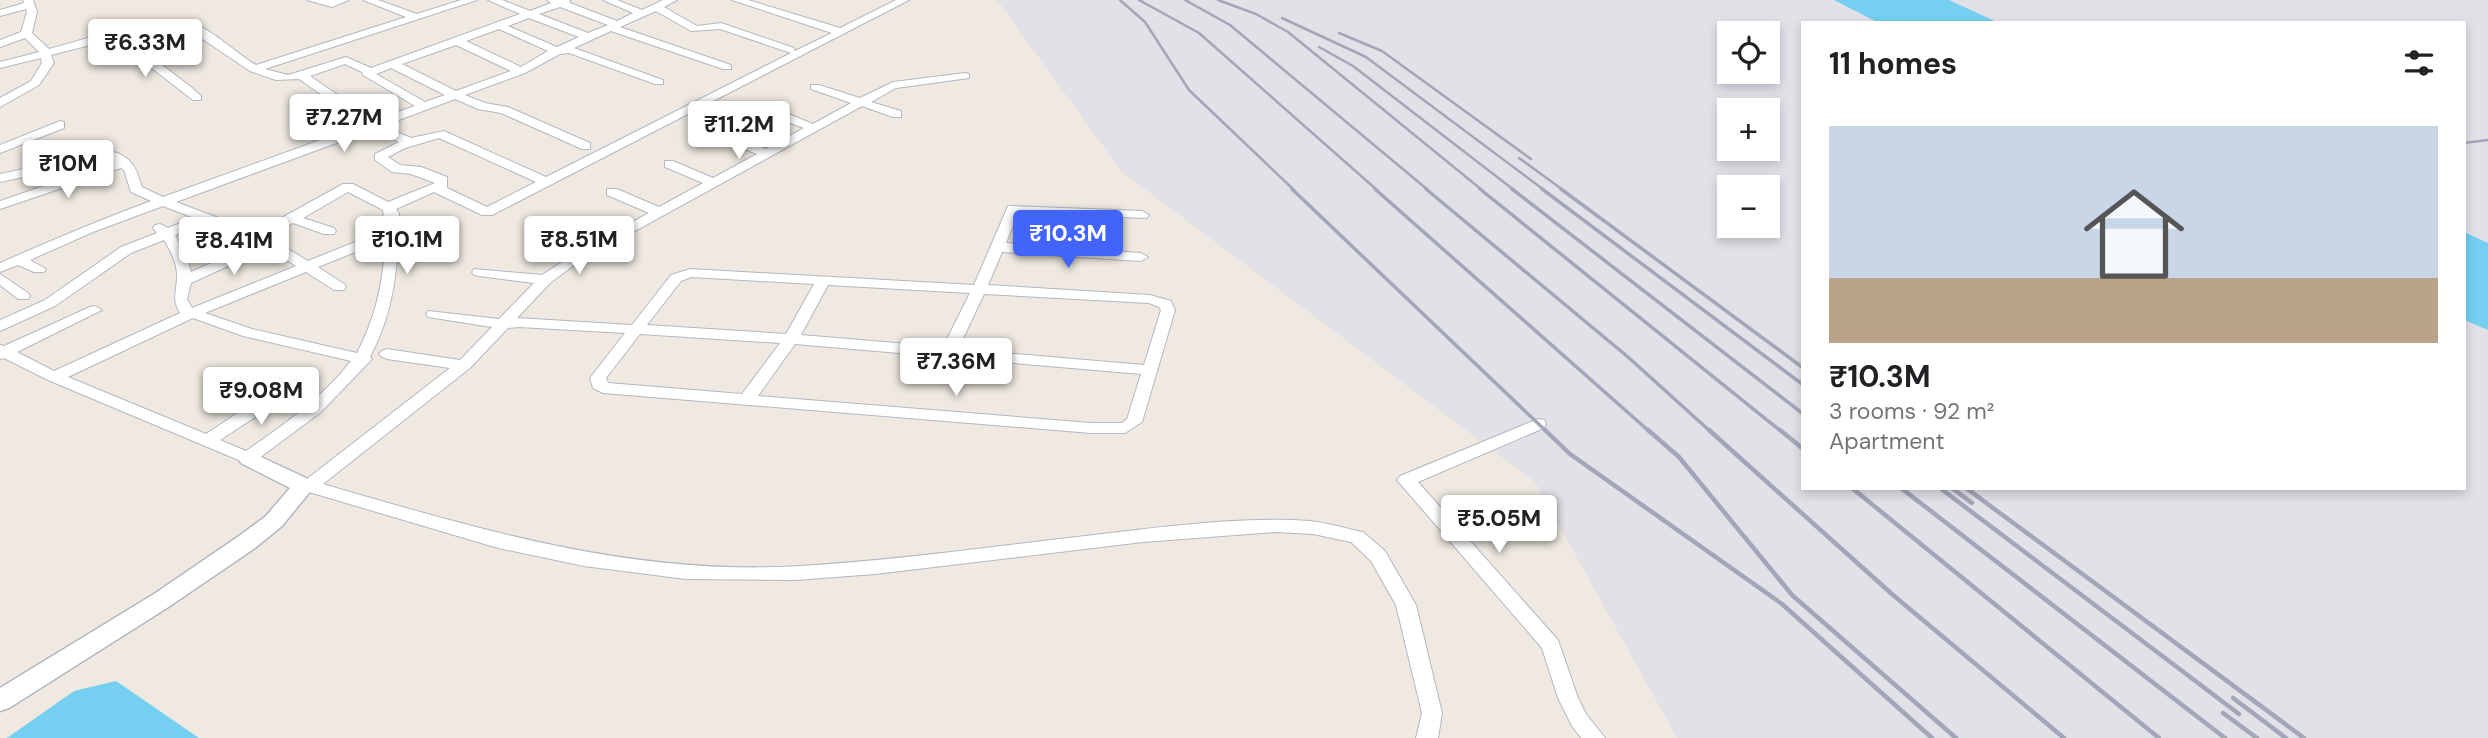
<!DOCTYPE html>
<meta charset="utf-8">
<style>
:root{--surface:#fff;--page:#f6f6f6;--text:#202124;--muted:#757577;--line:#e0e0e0;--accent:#4264fb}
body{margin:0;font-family:"DM Sans",sans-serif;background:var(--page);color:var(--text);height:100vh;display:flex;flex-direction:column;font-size:26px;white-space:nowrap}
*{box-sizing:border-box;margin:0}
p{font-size:23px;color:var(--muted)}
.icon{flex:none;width:38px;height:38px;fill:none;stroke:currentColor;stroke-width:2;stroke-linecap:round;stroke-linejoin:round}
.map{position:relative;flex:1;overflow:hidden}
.drawer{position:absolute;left:1801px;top:21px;width:665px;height:469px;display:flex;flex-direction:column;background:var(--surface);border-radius:0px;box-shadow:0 4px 10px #0003}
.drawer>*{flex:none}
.controls{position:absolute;left:1717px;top:21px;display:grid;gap:14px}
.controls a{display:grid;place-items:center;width:63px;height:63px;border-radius:0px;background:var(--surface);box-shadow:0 4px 10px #0003;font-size:35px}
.price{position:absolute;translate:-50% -60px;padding:0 16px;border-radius:7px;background:#fff;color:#222;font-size:23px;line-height:46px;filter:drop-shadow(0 2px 4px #0008)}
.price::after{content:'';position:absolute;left:50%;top:42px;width:21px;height:16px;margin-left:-10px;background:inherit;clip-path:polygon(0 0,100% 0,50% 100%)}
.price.selected{background:var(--accent);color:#fff}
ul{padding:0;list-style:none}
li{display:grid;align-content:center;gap:14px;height:371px;padding:0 28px}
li+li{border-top:2px solid var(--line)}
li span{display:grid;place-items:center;height:217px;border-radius:0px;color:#555}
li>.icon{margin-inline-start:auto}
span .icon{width:126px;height:126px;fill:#fffc;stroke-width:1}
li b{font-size:30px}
h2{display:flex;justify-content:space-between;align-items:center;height:84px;padding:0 28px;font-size:30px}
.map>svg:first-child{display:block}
</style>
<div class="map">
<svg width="2488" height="738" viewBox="0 0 2488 738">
<rect width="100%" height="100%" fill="#efe9e1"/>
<path fill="#e3e1e8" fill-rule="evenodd" d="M997 0H2488V738H1677L1535 482 1122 172ZM1802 23H2464V488H1802ZM1729 33H1768V72H1729ZM1729 110H1768V149H1729ZM1729 187H1768V226H1729Z"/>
<path fill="#75cff0" d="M1834 0H1949L1999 23H1879Z
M2464 232 2488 243V330L2464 320Z
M116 681 199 738H7L74 691Z"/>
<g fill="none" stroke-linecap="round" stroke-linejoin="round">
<defs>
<path id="minor" d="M23 0H33L37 12 32 33 49 49C80 41 165 12 192 23 214 31 236 53 256 65L406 17 363 0H378L417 14 461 0H477L265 69 288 75 346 57 371 68 520 14 488 0H502L530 11 551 3 547 0H570V3L617 21 633 13 603 0H617L642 10 663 0H677L664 7 697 26 721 23 794 48 795 51 832 33 732 0H748L840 28 896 0H909L492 215H482L434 192 396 209 399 213C398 265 395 310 370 357L372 359 321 412 254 462 248 464 48 380 4 358 0 359V345L4 346 90 307 95 306 102 310 17 352 54 371 180 313C172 299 176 294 177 279 178 265 171 251 164 240L131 253 55 306 0 331V320L45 300 121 247 157 233 153 228 155 225 160 224 168 228 194 218 163 206 93 232 30 260 46 269 44 272H34L18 265 0 272V263C50 241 100 220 151 201L131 192 124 170 121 168 0 209V201L113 162 109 159 0 182V174C17 171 104 149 114 152 132 157 137 170 142 187L163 197 364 124 299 79 276 80 250 71 186 28 151 29 124 36 191 87 201 96V100H193L114 39 51 55 54 63 39 85 0 107V98L31 81 42 63 41 58 0 68V62L39 52 25 38 0 47V40L21 32 27 12 26 9 0 16V10L24 3ZM560 7 608 25 588 33 539 14ZM656 11 691 31 720 29 791 53 546 177 444 131 411 138 383 126 455 99 478 109 501 113 582 149H590V143L508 107 485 103 465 95 525 73 560 54 569 53 655 84H663V80L574 48 611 31 723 69H731V65L620 27ZM529 18 579 37 557 47 508 26ZM499 29 548 51 521 67 466 41ZM456 45 511 71 456 91 402 64ZM345 64 362 72 363 75 415 106 374 120 310 76ZM391 68 445 95 425 102 376 74ZM372 130 399 142 375 154V160L392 172 411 174 435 183 388 202 353 184H343L256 232 176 202ZM439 138 536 182 487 207 447 188V177L421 167 400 165 388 157 405 148ZM348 192 383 210 385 230 308 261 268 237 293 223 324 234H334L336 231 334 228 303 218ZM207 223 251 241 257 242 191 272 187 257 175 235ZM385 240C384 280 376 317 357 353L252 329 205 313 306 272 334 290H344L346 287 344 284 318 267ZM268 248 296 266 192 308 187 299 191 283ZM193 318 243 336 351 361C322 398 285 424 246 451L220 440 301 387 303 383 301 379H289L206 434 68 377Z
M307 0H349L332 7Z
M965 73 969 74V78L896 88 871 102 901 111V117H893L862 106 577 263 550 283 517 318 632 325 671 275 690 269 974 285 1008 206 1142 211 1149 215 1147 218 1018 213 1006 243 1141 253 1148 257 1141 261 1002 252 988 285 1150 295 1171 301 1175 310 1142 422 1125 433H1091L603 393 593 388 590 378 625 333 519 327 508 328 470 368 323 484C481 530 633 576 800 566 898 560 996 546 1094 535 1161 527 1244 516 1310 521 1326 523 1342 527 1357 531L1363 532 1385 551 1416 605 1442 713 1438 738H1416L1422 713 1396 605 1371 561 1351 542 1313 534 1276 532 1143 542 875 574 796 580 686 579 584 566 498 548 309 492H296L293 488 296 484 303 482 450 368 387 359 382 357 379 354 382 351 387 349 460 360 492 327 428 317 426 314 428 311 499 319 534 283 479 276 474 275 472 272 474 269 542 275 590 244 551 227 549 224 551 221H561L601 239 649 213 607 195V189H617L659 207 703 183 665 167V161H673L713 178 757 154 721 140V134H729L766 149 804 128 768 115V109H776L813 124 851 103 811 89V85H819L860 98 893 82ZM691 277 814 284 786 334 647 325 681 281ZM828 285 970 293 943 347 801 335ZM984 294 1149 303 1159 307 1161 310 1144 365 958 349ZM640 334 780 343 742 394 608 383 606 378ZM795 344 1141 374 1127 419 1122 423H1091L758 396Z
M60 121 64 122V128L0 153V145Z
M0 274 28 293 30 296 28 299H18L0 285Z
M1538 419 1544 420 1546 424 1544 428 1418 482 1558 640 1578 698 1586 714 1605 738H1581L1572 726 1558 698 1542 648 1397 480 1400 476Z"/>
<path id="tertiary" d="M248 451 306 478 313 488 282 526 255 548 170 606 9 708 0 711V688L154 594 239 536 266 516 290 488 241 463 238 458 241 453Z"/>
</defs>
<use href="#minor" stroke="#b4b7c1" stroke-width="2"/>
<use href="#tertiary" stroke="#b4b7c1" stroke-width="3"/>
<use href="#minor" fill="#fff" fill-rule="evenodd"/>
<use href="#tertiary" fill="#fff" fill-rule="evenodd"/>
<path stroke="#a3a6b8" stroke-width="2.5" d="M1120 0 1145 22 1189 90 1294 190
M1139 0 1199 33 1377 190
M1185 0 1230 25 1428 190
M1218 0 1256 14 1288 32 1482 190
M1282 18 1366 57 1544 190
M1339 33 1382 51 1531 159
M1319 47 1353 66 1514 190
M2464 143 2488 140
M1519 158 1563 190"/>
<path stroke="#a3a6b8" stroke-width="3.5" d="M1292 189 1547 432
M1375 189 1650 432
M1426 189 1628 357 1711 432
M1480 189 1782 432
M1512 189 1802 413
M1542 189 1802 384
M1561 189 1802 367"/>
<path stroke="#a3a6b8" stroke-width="4.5" d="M1545 430 1570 454 1782 604 1932 738
M1648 430 1679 457 1792 595 1956 738
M1709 430 1893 595 2064 738
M1780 430 1802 448
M1852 488 2159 738
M1901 488 2225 738
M1940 488 2239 714
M1952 488 1972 503
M1966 488 2304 738
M2233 698 2286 738
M2223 713 2257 738"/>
</g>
</svg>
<div class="controls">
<a><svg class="icon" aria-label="locate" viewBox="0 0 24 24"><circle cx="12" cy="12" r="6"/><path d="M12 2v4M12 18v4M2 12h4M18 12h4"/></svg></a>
<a>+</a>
<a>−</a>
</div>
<b class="price" style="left:145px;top:79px">₹6.33M</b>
<b class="price" style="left:344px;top:154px">₹7.27M</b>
<b class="price" style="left:739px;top:161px">₹11.2M</b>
<b class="price" style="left:68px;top:200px">₹10M</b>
<b class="price selected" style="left:1068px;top:270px">₹10.3M</b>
<b class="price" style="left:407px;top:276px">₹10.1M</b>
<b class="price" style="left:579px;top:276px">₹8.51M</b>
<b class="price" style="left:234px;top:277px">₹8.41M</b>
<b class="price" style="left:956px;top:398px">₹7.36M</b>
<b class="price" style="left:261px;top:427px">₹9.08M</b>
<b class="price" style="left:1499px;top:555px">₹5.05M</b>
<section class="drawer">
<h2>11 homes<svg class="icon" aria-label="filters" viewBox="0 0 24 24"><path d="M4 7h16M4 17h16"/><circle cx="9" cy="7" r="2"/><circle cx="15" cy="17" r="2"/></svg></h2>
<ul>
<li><span style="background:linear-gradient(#c9d6e8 70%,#b9a48a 0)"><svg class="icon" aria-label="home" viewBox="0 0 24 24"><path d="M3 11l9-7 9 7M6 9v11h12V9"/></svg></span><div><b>₹10.3M</b><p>3 rooms · 92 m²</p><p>Apartment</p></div></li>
</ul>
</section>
</div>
